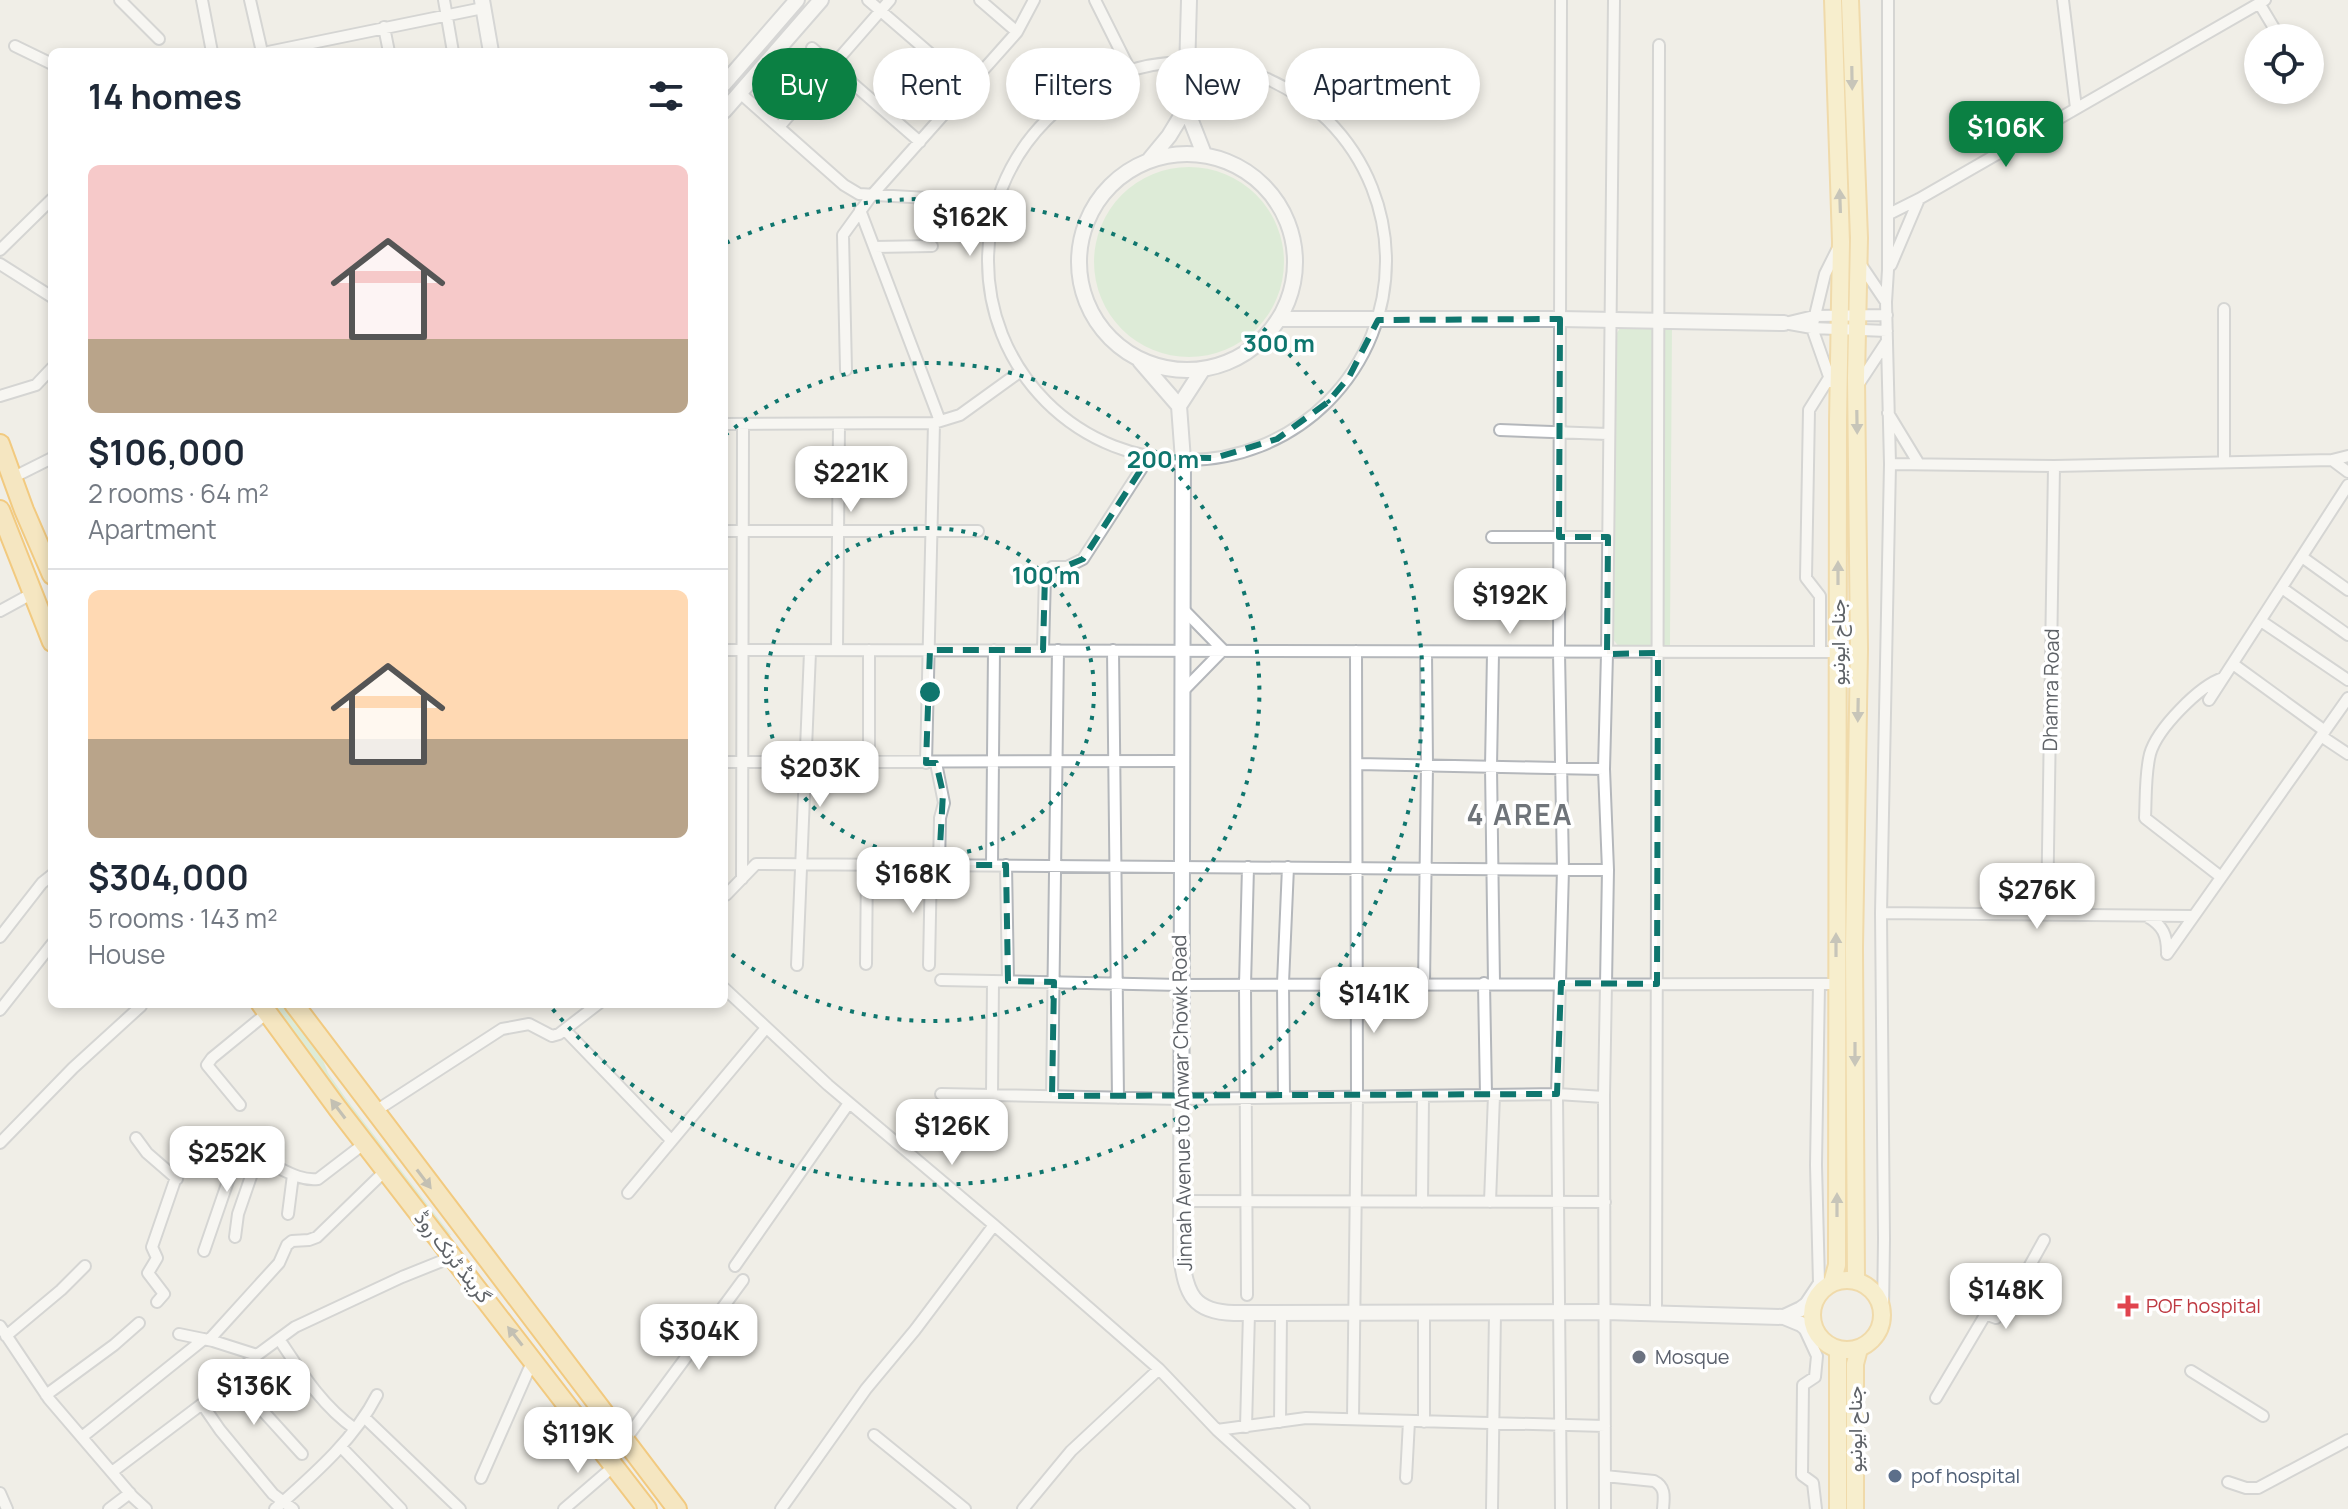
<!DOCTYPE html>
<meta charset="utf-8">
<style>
:root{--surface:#fff;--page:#f6f6f7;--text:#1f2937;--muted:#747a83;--line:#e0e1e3;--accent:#0b8043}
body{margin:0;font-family:Manrope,Vazirmatn,sans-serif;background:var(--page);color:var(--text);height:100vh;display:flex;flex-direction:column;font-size:30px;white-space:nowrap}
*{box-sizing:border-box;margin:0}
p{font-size:26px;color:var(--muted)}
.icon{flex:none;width:44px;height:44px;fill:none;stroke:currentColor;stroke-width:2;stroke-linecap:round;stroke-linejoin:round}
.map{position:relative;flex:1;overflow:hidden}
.drawer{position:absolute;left:48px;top:48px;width:680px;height:960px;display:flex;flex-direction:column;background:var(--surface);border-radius:12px;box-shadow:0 4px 12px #0003}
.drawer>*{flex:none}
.guide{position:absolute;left:752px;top:48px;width:760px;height:72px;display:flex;gap:16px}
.tools{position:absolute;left:2244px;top:24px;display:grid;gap:16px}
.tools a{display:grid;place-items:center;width:80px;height:80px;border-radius:50%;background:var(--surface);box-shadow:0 4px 12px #0003;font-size:40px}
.price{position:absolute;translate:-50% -68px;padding:0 18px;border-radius:16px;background:#fff;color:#222;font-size:26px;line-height:52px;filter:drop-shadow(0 2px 4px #0008)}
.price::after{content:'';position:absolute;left:50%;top:48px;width:24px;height:18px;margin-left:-12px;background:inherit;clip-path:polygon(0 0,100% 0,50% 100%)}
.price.on{background:var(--accent);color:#fff}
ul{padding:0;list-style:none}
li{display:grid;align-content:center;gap:16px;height:424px;padding:0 40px}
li+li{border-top:2px solid var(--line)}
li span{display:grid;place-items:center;height:248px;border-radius:12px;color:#555}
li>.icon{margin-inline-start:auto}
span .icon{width:144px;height:144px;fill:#fffc;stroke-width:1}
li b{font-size:34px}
h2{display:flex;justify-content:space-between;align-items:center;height:96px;padding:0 40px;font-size:34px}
.chip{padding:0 28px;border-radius:36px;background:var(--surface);box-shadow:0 4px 12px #0003;font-size:28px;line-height:72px}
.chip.on{background:var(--accent);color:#fff}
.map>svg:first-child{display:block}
</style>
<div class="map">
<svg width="2348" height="1509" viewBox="0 0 2348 1509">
<rect width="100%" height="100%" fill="#f0eee7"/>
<path fill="#c6e7c4" d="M1094 262a95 95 0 1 1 190 0a95 95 0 1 1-190 0Z
M1622 325 1672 326 1670 647 1620 648 1612 638 1615 336Z
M268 1004H284L321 1055 328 1073 347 1100 451 1235 443 1237Z"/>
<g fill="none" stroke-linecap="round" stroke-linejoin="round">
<defs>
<path id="street" d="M120 0 159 39
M202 0 212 52
M250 0 262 52
M444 0 453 52
M868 0 969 87
M980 0 1017 32
M1095 0 1130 70
M2063 0 2076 108
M2259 3 2280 38
M384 27 389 52
M15 46 52 64
M812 48 920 142
M268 52 483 8
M988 261a199 199 0 1 1 398 0a199 199 0 1 1-398 0Z
M740 93 844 185 859 194 996 202
M779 127 890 0
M860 210 940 421
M1889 214 1919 199 2265 0
M874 247 932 246
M0 250 52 199
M1859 262 1886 302
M0 264 52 297
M1891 265 1919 199
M2224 309V462
M1789 322 1814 316 1887 315
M1784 323 1812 328 1887 331
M846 370 843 235 872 195 1017 32 1034 0
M1831 382 1812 328 1825 274 1837 250
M1856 388 1887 341
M0 396 36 385 52 368
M1888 413 1919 464
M724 424 934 423 960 415 1021 371
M1500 430 1608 434
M2332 460 2348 472
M1890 464 2054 466 2332 460 2348 456
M12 478 52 458
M724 531H978
M1492 537H1608
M2302 557 2348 590
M2282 588 2348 635
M0 611 33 593
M2261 621 2348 680
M724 650 1838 652
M837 650 839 424
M869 650V762
M1043 650 1045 575 1052 567H1067L1083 559 1149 457
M1113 650 1118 1098
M1820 652V596L1806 578 1809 410 1829 378
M1493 653 1491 767 1494 983
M2233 664 2325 731
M1181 693 1223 650 1182 608
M2209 700 2348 485
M2321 736 2348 754
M724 762 1180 761
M926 763 934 423
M936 763 944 803 940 818 939 865
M1358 764 1604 769
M992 865 994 650
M1006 865 1008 981
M2221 877 2145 818C2146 797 2145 774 2150 754 2157 729 2199 686 2223 678
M742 879 743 425
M726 895 756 864 1608 870
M1881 913 2193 916
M2047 915 2054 466
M2148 917C2163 926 2167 935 2167 952
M0 937 42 883 52 875
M2167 954 2348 698
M866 964 867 864
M797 965 810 652
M929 965 931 865
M941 980 1180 985 1836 984
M1424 983 1427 766 1426 652
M1484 983 1486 1095
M724 988 828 1085 994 1225 1159 1369
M0 1010 52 944
M565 1030 671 1140
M941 1094 1180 1099 1557 1094 1604 1097
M992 1095 993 981
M1052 1096 1058 650
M1284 1097 1283 983 1288 867
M240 1105 207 1065 212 1058 267 1013
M374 1112 502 1029 529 1024 552 1036 559 1034 598 1004
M136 1138 147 1153 177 1179
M0 1143 73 1068 141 1006
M628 1193 766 1028
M1181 1201 1605 1202
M1422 1202 1423 1096
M1490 1202 1494 1095
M288 1214 293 1175
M235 1237 238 1214 257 1159
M204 1251 236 1158
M735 1266 849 1103
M1247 1295 1245 985 1248 867
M1807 1301 1819 1283 1816 1165 1819 984
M157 1302 164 1294 148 1273 157 1258 152 1247 182 1160 188 1157C209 1157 232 1155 252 1158 274 1161 294 1182 318 1179L365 1143
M1424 1313V1422
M1656 1313 1659 45
M1883 1313 1884 1239 1881 913 1890 464 1886 302 1888 270V0
M0 1326 49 1399 133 1497 146 1509
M1805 1330 1817 1356 1815 1377 1803 1385 1802 1475 1813 1483 1816 1509
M179 1334 213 1341 257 1355
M6 1336 61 1290 85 1266
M279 1339C301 1372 322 1406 355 1429
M209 1340 279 1263 287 1245 292 1241 309 1240 317 1237 386 1170
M2191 1371 2263 1416
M232 1377 302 1454
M46 1395 114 1345 139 1323
M1936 1398 1984 1317 1988 1315 1996 1318 2008 1305 2044 1240
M202 1404 220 1430 273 1494 293 1509
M365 1418 460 1509
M1353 1419 1357 1097 1356 651
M1280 1422 1281 1313
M1246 1427 1249 1313
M1217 1430 1304 1509
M874 1435 965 1509
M82 1437 204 1339
M625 1440 743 1280
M343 1449 401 1509
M112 1472 202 1404 257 1355 295 1327 402 1277 452 1257
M1605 1476 1654 1481C1666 1487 1664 1497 1663 1509
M481 1478 533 1360
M1406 1478 1409 1421
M2228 1482 2246 1488H2258L2348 1440
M0 1493 7 1509
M109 1509 130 1493
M275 1509C313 1475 354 1440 377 1395
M564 1509 614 1466
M781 1509 866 1389 915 1330 994 1225
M1023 1509 1071 1451 1159 1369 1217 1430 1306 1418 1605 1426
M1492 1509 1495 1313
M1561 1509 1557 1094 1563 869 1559 653 1561 0
M1605 1509 1604 1097 1608 870 1604 769 1607 654 1614 0"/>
<path id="secondary" d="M482 0 491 52
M1189 0 1186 108 1204 154
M724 84 797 0
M724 111 821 0
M1079 262a108 108 0 1 1 216 0a108 108 0 1 1-216 0Z
M1150 159 1169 136 1186 108
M1280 319H1560L1784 323
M1140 361 1179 406
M1179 406 1183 460 1181 1256C1186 1294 1193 1312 1234 1313L1606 1312 1784 1317 1801 1324 1819 1338
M1179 406 1203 369
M1784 1317 1801 1309 1816 1298"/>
<path id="primary" d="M1850 0 1859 238 1856 378 1859 649 1854 948 1856 1281
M1812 1315a35 35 0 1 1 70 0a35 35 0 1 1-70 0Z
M1832 1283 1837 1265 1838 422 1841 242 1833 0
M1838 1350V1509
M1855 1509V1364L1859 1349"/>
<path id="highway" d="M0 444 24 510 52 575
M0 510 52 642
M261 1004 338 1109 647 1509
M294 1004 677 1509"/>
</defs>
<use href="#street" stroke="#b4b7bb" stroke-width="14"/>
<use href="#secondary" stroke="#b5b9be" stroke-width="18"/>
<use href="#primary" stroke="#efc160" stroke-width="20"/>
<use href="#highway" stroke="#f39e04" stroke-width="22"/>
<use href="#street" stroke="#fff" stroke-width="10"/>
<use href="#secondary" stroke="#fff" stroke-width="14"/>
<use href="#primary" stroke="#feedae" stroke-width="16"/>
<use href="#highway" stroke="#fbdc93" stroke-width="18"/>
</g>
<defs><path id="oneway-solid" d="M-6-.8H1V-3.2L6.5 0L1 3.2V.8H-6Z" transform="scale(2)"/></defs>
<g fill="#969380">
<use href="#oneway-solid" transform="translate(1852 78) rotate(89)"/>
<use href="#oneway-solid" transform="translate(1840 201) rotate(-92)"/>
<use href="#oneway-solid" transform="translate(1857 422) rotate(89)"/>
<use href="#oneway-solid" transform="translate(1838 573) rotate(-90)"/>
<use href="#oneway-solid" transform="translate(1858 710) rotate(91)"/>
<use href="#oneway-solid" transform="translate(1836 945) rotate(-90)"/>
<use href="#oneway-solid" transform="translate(1855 1054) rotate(90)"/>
<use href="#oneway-solid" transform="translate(1837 1205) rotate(-90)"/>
</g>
<g fill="#8d8774">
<use href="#oneway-solid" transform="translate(338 1109) rotate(-127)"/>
<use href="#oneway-solid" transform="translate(424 1179) rotate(53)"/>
<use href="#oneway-solid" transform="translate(515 1336) rotate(-128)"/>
</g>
<path d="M0 0H2348V1509H0ZM1560 319 1559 537H1608L1607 654 1658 653 1657 984 1561 983 1557 1094 1052 1096 1054 982 1008 981 1006 865H939L943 793 936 763H926L930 650H1043L1045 575 1083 559 1149 457 1215 458 1277 439 1328 402 1349 377 1378 320Z" fill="#f0eee7" fill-opacity=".55" fill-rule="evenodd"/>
<path fill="none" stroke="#0f766e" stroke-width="6" stroke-dasharray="16 10" stroke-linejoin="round" d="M1560 319 1559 537H1608L1607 654 1658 653 1657 984 1561 983 1557 1094 1052 1096 1054 982 1008 981 1006 865H939L943 793 936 763H926L930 650H1043L1045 575 1083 559 1149 457 1215 458 1277 439 1328 402 1349 377 1378 320Z"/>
<g fill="none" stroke="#0f766e" stroke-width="4" stroke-dasharray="4 8">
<circle cx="930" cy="692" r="164"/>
<path d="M725 435A329 329 0 1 1 725 949"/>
<path d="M726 243A493 493 0 1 1 550 1006"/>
</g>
<path fill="#e0444e" stroke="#fff" stroke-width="3" d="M2124 1294h8v8h8v8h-8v8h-8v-8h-8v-8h8z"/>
<circle fill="#6b7280" stroke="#fff" stroke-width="3" cx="1639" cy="1357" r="8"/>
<circle fill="#5c6f8a" stroke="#fff" stroke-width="3" cx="1895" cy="1476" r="8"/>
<g text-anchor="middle" stroke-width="7" stroke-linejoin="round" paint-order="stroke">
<g font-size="20" fill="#5e6267" stroke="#fff">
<text transform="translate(1838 642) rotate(-90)" y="7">جناح ایونیو</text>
<text transform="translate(2051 690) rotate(-89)" y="7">Dhamra Road</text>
<text transform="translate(1182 1103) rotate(-91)" y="7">Jinnah Avenue to Anwar Chowk Road</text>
<text transform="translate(453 1257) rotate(52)" y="7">گرینڈ ٹرنک روڈ</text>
<text transform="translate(1855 1429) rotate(-90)" y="7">جناح ایونیو</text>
</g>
<g font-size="20" fill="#be3a42" stroke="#fff" text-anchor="start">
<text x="2146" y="1313">POF hospital</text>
</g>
<g font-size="20" fill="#5b616d" stroke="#fff" text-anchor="start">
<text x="1655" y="1364">Mosque</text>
</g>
<g font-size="20" fill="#4e5e75" stroke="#fff" text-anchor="start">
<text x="1911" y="1483">pof hospital</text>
</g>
<g font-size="28" font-weight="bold" letter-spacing="2" fill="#6f7479" stroke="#fff">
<text x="1520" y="825">4 AREA</text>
</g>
</g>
<circle cx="930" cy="692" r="12" fill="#0f766e" stroke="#fff" stroke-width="4"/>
<g font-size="24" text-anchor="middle" font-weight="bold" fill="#0f766e" stroke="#fff" stroke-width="7" stroke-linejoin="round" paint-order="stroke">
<text x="1279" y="352">300 m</text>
<text x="1163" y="468">200 m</text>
<text x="1046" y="584">100 m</text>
</g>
</svg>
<div class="tools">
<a><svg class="icon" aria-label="locate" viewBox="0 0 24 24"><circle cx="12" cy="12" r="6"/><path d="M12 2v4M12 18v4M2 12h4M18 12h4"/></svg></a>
</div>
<b class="price on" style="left:2006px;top:169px">$106K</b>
<b class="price" style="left:970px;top:258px">$162K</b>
<b class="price" style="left:851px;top:514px">$221K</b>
<b class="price" style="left:1510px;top:636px">$192K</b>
<b class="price" style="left:820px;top:809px">$203K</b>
<b class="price" style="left:913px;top:915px">$168K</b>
<b class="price" style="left:2037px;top:931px">$276K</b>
<b class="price" style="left:1374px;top:1035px">$141K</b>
<b class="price" style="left:952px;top:1167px">$126K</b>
<b class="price" style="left:227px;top:1194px">$252K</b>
<b class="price" style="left:2006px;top:1331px">$148K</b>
<b class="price" style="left:699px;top:1372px">$304K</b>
<b class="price" style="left:254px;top:1427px">$136K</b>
<b class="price" style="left:578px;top:1475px">$119K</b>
<div class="guide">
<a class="chip on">Buy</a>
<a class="chip">Rent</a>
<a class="chip">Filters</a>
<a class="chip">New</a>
<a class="chip">Apartment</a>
</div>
<section class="drawer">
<h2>14 homes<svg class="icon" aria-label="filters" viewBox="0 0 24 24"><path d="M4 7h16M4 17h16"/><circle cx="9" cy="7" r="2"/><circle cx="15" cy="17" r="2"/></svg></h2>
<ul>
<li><span style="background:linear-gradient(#f6c9c9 70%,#b9a48a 0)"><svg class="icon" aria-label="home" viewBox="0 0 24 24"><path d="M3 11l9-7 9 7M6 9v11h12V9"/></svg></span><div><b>$106,000</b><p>2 rooms · 64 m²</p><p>Apartment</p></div></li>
<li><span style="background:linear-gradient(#ffd9b3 60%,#b9a48a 0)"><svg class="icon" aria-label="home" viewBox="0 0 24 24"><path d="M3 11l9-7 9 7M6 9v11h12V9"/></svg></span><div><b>$304,000</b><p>5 rooms · 143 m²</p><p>House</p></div></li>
</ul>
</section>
</div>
